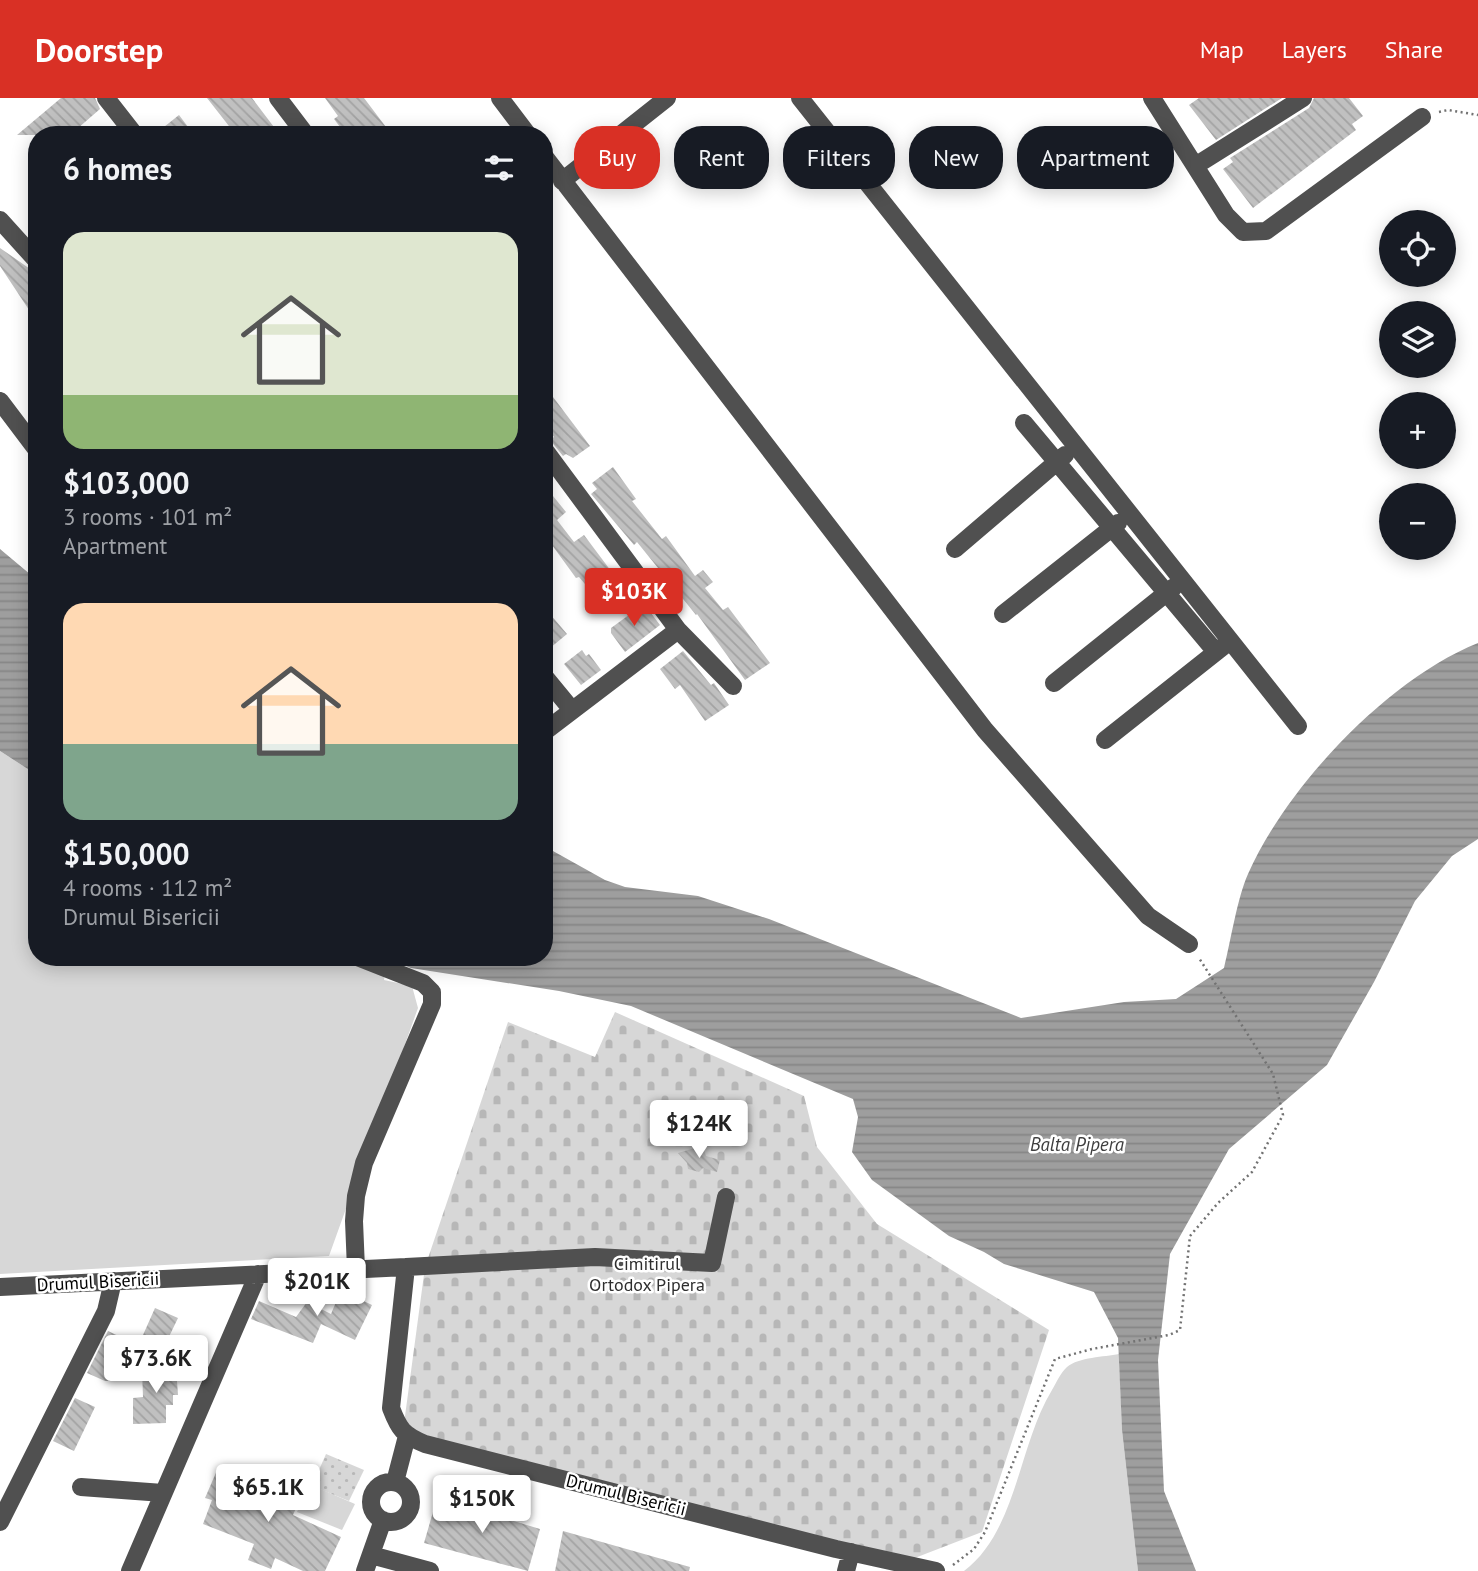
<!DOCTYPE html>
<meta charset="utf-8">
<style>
:root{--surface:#171b24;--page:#242831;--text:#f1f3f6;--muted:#9ea1a6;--accent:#d93025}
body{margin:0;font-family:"PT Sans",sans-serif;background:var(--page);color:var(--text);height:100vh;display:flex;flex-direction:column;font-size:26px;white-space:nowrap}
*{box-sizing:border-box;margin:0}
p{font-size:23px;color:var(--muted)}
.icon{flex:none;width:38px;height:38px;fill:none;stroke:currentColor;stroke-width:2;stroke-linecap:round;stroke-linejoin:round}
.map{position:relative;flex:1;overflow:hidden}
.panel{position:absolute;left:28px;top:28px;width:525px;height:840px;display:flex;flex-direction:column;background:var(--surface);border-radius:28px;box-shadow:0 4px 18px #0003}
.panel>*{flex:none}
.hud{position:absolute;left:574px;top:28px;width:665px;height:63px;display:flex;gap:14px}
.fabs{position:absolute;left:1379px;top:112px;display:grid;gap:14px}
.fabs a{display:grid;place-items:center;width:77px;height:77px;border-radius:50%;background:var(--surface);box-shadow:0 4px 18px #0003;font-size:35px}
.price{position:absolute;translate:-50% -60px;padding:0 16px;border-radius:7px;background:#fff;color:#222;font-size:23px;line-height:46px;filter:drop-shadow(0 2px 4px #0008)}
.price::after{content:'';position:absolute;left:50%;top:42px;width:21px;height:16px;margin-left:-10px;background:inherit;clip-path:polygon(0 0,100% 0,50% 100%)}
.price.on{background:var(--accent);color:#fff}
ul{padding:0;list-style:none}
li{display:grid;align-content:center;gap:14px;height:371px;padding:0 35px}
li span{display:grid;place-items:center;height:217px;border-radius:21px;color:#555}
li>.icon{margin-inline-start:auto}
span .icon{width:126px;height:126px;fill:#fffc;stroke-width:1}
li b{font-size:30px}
h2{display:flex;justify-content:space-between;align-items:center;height:84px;padding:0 35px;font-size:30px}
.tag{padding:0 24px;border-radius:28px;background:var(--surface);box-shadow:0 4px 18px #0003;font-size:24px;line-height:63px}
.tag.on{background:var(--accent);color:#fff}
header{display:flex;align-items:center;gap:42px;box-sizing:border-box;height:98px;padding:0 35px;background:var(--accent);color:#fff}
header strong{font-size:33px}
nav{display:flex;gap:38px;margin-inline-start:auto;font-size:24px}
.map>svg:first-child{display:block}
</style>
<header>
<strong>Doorstep</strong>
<nav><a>Map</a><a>Layers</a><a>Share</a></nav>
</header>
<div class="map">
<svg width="1478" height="1473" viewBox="0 0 1478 1473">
<defs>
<pattern id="cemetery-stones" width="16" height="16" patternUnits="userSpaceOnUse" patternTransform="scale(1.75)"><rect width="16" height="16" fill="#d7d7d7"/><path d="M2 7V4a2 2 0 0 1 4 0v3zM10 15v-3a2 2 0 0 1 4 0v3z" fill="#b7b7b7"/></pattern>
<pattern id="park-dots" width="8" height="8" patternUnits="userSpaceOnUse" patternTransform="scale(1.75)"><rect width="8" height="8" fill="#d7d7d7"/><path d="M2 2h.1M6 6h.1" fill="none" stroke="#b7b7b7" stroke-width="1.8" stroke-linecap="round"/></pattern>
<pattern id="water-rules" width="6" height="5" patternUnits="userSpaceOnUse" patternTransform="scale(1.75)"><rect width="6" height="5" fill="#9e9e9e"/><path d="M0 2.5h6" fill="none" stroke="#868686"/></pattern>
<pattern id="building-back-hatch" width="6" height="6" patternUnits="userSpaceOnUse" patternTransform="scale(1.75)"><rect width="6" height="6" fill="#c0c0c0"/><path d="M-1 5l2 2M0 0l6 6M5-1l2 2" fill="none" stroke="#a3a3a3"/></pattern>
</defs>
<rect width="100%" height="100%" fill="#fff"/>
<path fill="#d7d7d7" d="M0 653 37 677V859H383L387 861 384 882 412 888 418 910 329 1158 0 1176Z
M1119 1256 1122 1332 1138 1473H964C1017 1433 1018 1348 1052 1292 1056 1285 1061 1274 1067 1269 1079 1259 1104 1259 1119 1256Z
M309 1386 355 1406 342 1432 297 1414Z"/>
<path fill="url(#cemetery-stones)" d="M615 914 804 998 817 1049 877 1126 1049 1232 982 1434 907 1463 403 1333 425 1169 508 924 595 959Z"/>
<path fill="url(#park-dots)" d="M326 1356 364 1372 349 1403 312 1388Z"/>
<path fill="url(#water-rules)" d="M0 451 37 482V677L0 653Z
M1478 545V741L1452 758 1415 803 1374 884 1327 967 1229 1051 1170 1156 1158 1262 1164 1393 1196 1473H1138L1122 1332 1118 1240 1094 1194 1004 1166 984 1154 949 1138 872 1082 852 1054 858 1019 853 1001 631 908 559 893 411 870 383 859H544V748L605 782 625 789 698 798 769 821 1021 920 1124 904 1176 901 1224 870C1231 842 1237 801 1248 776 1287 688 1388 581 1478 545Z"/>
<path fill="url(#building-back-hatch)" d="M61 0H95L100 11 70 37H17Z
M207 0H252L280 37H236Z
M325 0H364L392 37H346L334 21 338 18Z
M1199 0H1282L1216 42 1189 7Z
M1314 0H1349L1363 18 1352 26 1356 32 1253 110 1223 71 1233 64 1230 60 1309 10Z
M179 17 194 37H154Z
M0 150 33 173 37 180V224L0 168Z
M544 287 590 348 573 360 566 356 563 358 550 342 554 339 544 325Z
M613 369 636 401 632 403 662 441 666 438 695 478 703 472 713 484 705 490 723 512 728 509 770 565 745 582 697 516 696 517 637 444 634 447 591 396 597 391 592 385Z
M553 398 566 414 557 422 574 444 584 437 611 473 613 472 625 486 602 506 579 479 576 480 544 436V405Z
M644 506 660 527 625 554 611 535V530Z
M544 509 567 536 544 555Z
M582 552 586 558 589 556 601 572 581 587 564 566Z
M683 553 711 587 714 585 729 607 705 623 680 587 675 591 660 571Z
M695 1050 704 1052 706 1058 720 1062 717 1074 703 1070 699 1074 688 1071 687 1065 678 1055Z
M341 1192 372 1207 355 1242 321 1226 313 1245 251 1221 259 1203 296 1219 307 1204 331 1216Z
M155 1210 178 1220 165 1247 143 1237Z
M108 1233 127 1242V1247L110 1283H105L87 1275Z
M142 1271H183L184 1283H177L178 1297H173V1307H166V1325L133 1326V1300L143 1299Z
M75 1300 95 1309 74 1353 53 1343Z
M218 1370 299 1403 293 1417 341 1439 325 1473H303L275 1460 271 1471 248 1462 254 1446 203 1426 212 1402 205 1400Z
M437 1400 540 1431 528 1473 424 1445Z
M563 1433 690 1469 689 1473H555Z"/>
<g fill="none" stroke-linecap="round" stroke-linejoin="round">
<path stroke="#727272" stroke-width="2.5" stroke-dasharray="2 3.5" stroke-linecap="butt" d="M1439 14 1448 12 1478 17
M953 1467 974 1451 985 1434 1055 1261 1092 1251 1169 1237 1180 1232 1190 1138 1218 1105 1252 1074 1283 1017 1273 976 1199 860"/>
<path stroke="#505050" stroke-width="18" d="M106 0 135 37
M278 0 306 37
M500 0 528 37
M800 0 1298 628
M1152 0 1226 117 1243 134 1266 133 1422 19
M544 58 985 632 1148 818 1189 846
M1195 68 1303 0
M562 83 667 0
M0 122 37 163
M0 303 37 352
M1024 325 1216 554
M544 351 678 532 733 588
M955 451 1065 357
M1003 516 1118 425
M544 578 572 612
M1054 585 1174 489
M544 634 678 532
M1105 642 1225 547
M406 1169 595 1159 712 1165 726 1099
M356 1171 354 1123 356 1098 364 1065 432 906V894L423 885 357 859
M0 1189 406 1169 391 1310C399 1331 403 1337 425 1346L836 1451 936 1473
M395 1384 407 1338
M371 1404a20 20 0 1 1 40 0a20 20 0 1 1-40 0Z
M81 1389 163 1395
M0 1424 106 1213 113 1183
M371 1457 430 1473
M130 1473 258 1176
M365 1473 383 1422
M846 1473 851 1454"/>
</g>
<g text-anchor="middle" stroke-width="5" stroke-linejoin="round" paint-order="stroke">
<g font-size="18" fill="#2e2e2e" stroke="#fff">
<text x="647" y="1172">Cimitirul<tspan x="647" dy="21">Ortodox Pipera</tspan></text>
</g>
<g font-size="18" fill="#000" stroke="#fff">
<text transform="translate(98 1184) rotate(-3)" y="6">Drumul Bisericii</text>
<text transform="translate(626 1397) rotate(14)" y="6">Drumul Bisericii</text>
</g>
<g font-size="19" font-style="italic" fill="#3f3f3f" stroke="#fff">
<text x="1077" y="1053">Balta Pipera</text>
</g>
</g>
</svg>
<div class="fabs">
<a><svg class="icon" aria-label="locate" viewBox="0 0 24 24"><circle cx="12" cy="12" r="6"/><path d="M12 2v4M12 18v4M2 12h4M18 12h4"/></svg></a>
<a><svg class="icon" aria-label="layers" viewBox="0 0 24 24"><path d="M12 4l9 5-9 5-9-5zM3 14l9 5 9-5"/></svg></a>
<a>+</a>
<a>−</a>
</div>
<b class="price on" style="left:634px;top:530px">$103K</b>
<b class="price" style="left:699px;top:1062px">$124K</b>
<b class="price" style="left:317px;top:1220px">$201K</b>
<b class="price" style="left:156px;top:1297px">$73.6K</b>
<b class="price" style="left:268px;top:1426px">$65.1K</b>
<b class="price" style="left:482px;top:1437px">$150K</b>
<div class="hud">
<a class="tag on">Buy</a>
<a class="tag">Rent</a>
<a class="tag">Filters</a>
<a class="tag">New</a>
<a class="tag">Apartment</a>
</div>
<section class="panel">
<h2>6 homes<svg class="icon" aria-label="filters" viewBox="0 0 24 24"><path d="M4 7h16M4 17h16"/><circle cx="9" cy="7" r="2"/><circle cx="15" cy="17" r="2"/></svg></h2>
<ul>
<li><span style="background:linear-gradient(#dfe7d0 75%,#8fb573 0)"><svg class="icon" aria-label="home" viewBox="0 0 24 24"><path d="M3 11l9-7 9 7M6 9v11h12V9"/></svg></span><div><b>$103,000</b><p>3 rooms · 101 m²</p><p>Apartment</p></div></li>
<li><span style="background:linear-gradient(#ffd9b3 65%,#7fa58c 0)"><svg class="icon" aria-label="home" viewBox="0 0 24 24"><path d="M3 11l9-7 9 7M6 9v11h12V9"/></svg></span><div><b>$150,000</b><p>4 rooms · 112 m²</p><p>Drumul Bisericii</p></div></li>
</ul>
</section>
</div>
